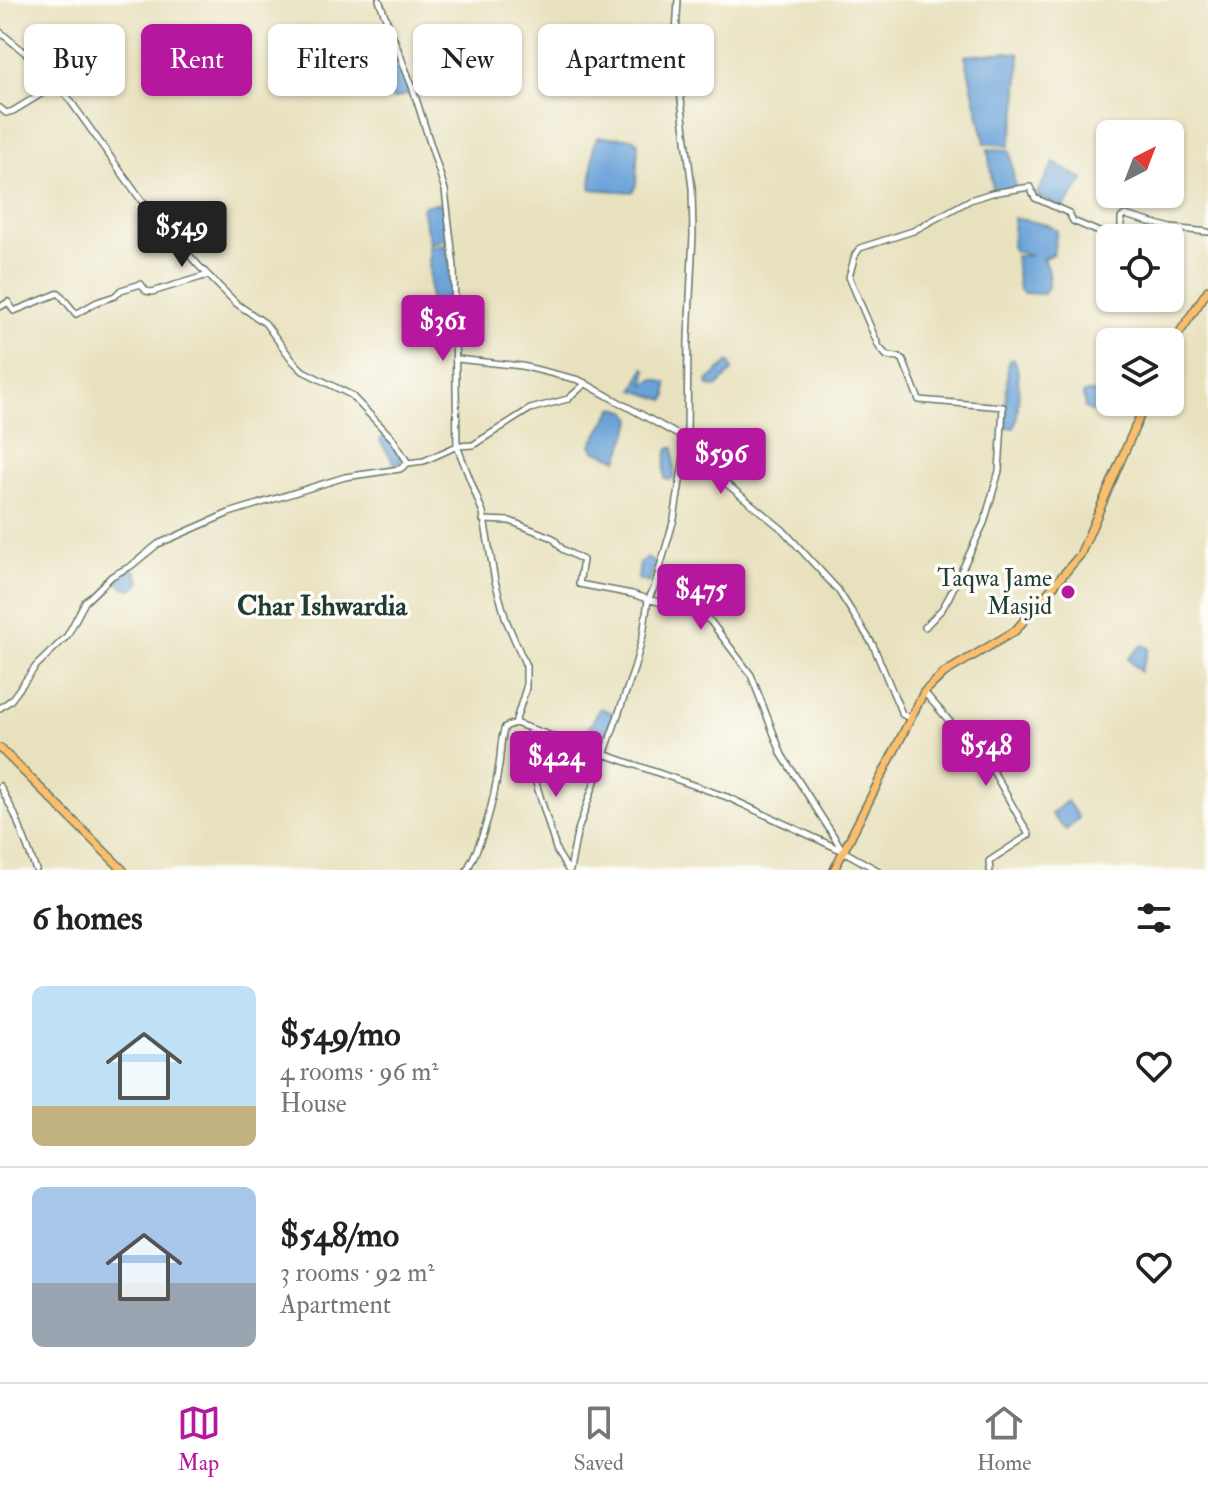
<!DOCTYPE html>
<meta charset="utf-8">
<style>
:root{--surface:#fff;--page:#f2f2f2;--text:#222;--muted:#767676;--line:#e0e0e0;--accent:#b5179e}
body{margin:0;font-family:"IM FELL Double Pica",serif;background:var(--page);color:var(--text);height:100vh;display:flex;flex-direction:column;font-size:30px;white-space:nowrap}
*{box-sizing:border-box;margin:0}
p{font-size:26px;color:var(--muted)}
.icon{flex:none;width:44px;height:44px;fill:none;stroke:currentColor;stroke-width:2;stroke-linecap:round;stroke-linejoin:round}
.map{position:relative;height:870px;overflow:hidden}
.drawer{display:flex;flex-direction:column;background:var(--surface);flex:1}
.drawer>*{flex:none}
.hud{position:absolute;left:24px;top:24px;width:800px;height:72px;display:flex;gap:16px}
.needle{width:52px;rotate:42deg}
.buttons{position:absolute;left:1096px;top:120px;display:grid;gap:16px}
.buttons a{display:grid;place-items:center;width:88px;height:88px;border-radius:12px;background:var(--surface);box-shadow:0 2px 6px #0004;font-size:40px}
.price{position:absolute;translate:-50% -68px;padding:0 18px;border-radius:8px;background:var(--accent);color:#fff;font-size:26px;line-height:52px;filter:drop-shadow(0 2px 4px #0008)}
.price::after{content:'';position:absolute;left:50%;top:48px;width:24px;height:18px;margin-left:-12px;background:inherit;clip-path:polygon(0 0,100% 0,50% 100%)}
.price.current{background:#222;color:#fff}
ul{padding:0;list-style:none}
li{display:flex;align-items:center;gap:24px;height:200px;padding:0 32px}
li+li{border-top:2px solid var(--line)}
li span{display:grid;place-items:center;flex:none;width:224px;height:160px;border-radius:12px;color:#555}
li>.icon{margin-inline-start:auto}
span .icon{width:96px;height:96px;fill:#fffc;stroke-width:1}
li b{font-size:34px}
h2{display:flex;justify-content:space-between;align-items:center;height:96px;padding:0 32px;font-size:34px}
.chip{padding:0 28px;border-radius:12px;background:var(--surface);box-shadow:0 2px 6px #0004;font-size:28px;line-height:72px}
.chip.current{background:var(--accent);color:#fff}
.tab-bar{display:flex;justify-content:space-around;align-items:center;height:112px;border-top:2px solid var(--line);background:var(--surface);font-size:22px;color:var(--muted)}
.tab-bar a{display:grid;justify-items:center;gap:4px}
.tab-bar .current{color:var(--accent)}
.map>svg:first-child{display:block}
</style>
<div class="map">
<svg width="1208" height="870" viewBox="0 0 1208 870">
<rect width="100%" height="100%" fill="#fdfcf7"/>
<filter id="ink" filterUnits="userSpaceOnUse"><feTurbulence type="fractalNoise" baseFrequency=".0125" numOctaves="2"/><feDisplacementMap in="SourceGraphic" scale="16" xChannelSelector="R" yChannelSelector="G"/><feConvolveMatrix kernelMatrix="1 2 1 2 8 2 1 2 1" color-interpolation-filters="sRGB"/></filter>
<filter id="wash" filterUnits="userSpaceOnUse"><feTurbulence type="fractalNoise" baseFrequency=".006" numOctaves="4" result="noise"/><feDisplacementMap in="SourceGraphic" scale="32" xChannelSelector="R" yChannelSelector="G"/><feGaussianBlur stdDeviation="1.8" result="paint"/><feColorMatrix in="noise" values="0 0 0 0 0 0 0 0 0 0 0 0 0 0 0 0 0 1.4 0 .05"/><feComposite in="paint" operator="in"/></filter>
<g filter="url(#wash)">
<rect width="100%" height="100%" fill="#e8e1be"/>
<path fill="#69a2d8" stroke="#447086" stroke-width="2" d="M385 30 400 60 411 93 393 99C384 90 377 55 369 40L370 35Z
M1006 52 1020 54 1017 111 1009 146 985 143 965 56Z
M598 137 633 138 638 143 636 185 632 192 591 189 594 144Z
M988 149 1010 150 1015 187 993 191Z
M1054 163 1084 180 1063 208 1036 195Z
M441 203 445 214 448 238 430 244 422 208 427 205Z
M1014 218 1048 225 1057 231 1053 254 1042 259C1052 268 1051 284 1044 294L1024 293 1019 290 1015 256H1032L1014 251 1012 246Z
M445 245 449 248 451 291 445 302H433L430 299 429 247Z
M1014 359C1021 371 1019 414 1014 428L1005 427 1008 364 1009 360Z
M729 362 733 370 717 387 708 386 707 381Z
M644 368 646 369 645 384 654 379 667 383V397L665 400 634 390Z
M1086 392 1105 394 1103 405 1098 411H1091L1085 408 1083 394Z
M614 407 628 412 633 419 618 460 594 450 591 445Z
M383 436 394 445 402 458 400 463 395 464 380 441Z
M670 447H674V477L670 480 665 479C664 470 665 454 670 447Z
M647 558 656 564 649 583 638 579 640 563Z
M131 569 136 571 140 582 137 587 132 589C124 588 117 585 117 577Z
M1141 646 1143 645 1149 649 1140 672 1128 659Z
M600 708 613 713 614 719 602 748 596 750 581 742Z
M1067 801 1079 818 1066 830 1051 814Z"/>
</g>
<g filter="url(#ink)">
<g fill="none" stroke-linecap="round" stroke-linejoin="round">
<defs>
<path id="minor" d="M379 0 413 89 445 190 454 267 457 446 483 513 495 581 506 620 526 666V688L515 723
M0 32 52 75 141 200 198 265 237 304 265 323 293 361 303 371 351 395 393 439 408 463
M356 37 389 26
M0 108 6 113 13 111 59 83
M0 307 8 302 14 311 59 293 76 314 97 302 115 296 121 290 141 284 146 291 152 292 208 275
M457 359 522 366 579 380 698 446 717 476 782 529 838 590 873 645 902 714 909 718
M483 520 510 521 553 538 562 549 583 560 579 584 632 594 704 616 711 622 751 675 782 755 842 849
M925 627 942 609 949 597 984 523 999 471 1003 407 919 400 903 360 899 357 887 356 879 347 849 277 855 255 860 248 913 231 970 200 992 193 1030 187 1035 198 1069 213 1073 221 1106 235 1114 236 1121 233V218L1125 215 1171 228 1208 232
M924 692 993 771 1029 835 989 861 990 870
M0 708 11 700 36 666 67 636 85 602 112 576 131 566 158 544 229 513 345 477 400 469 408 463 424 461 457 446 473 445 530 409 568 399 586 383
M531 729 524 743 522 757 536 783 557 852 568 870
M0 786 15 815 36 870
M467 870C484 839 494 800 499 765 501 753 500 739 505 727L515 723 727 797 843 851 877 870
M570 870 577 833 634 669 643 635 648 600 654 588 674 519 687 438 688 339 693 235 692 188 675 51 678 0"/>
<path id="major" d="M1170 347 1208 290
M0 748 123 870
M834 870 924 692 944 673 1015 631 1080 555 1146 402"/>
</defs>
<use href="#minor" stroke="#657664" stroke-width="8"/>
<use href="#major" stroke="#657664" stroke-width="10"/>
<use href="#minor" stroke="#fff" stroke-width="5"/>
<use href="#major" stroke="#fabe6d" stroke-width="7"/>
</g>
</g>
<circle fill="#b5179e" stroke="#fdfcf7" stroke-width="3" cx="1068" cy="592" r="8"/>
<g text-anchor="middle" stroke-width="7" stroke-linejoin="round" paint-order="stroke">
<g font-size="24" fill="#1f3d34" stroke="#fdfcf7" text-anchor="end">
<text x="1052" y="586">Taqwa Jame<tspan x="1052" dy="28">Masjid</tspan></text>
</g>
<g font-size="28" font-weight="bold" fill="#1f3d34" stroke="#fdfcf7">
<text x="322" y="615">Char Ishwardia</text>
</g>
</g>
</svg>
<div class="buttons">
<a><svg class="needle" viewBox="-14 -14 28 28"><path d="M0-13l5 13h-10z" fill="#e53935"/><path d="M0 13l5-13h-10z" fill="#767676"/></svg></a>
<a><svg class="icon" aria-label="locate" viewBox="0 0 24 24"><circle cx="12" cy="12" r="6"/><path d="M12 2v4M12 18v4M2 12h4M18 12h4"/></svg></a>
<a><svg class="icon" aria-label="layers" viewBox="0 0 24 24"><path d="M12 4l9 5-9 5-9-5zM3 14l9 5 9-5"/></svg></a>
</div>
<b class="price current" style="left:182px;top:269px">$549</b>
<b class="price" style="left:443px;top:363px">$361</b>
<b class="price" style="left:721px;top:496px">$596</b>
<b class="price" style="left:701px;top:632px">$475</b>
<b class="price" style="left:986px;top:788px">$548</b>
<b class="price" style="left:556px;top:799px">$424</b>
<div class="hud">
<a class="chip">Buy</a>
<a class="chip current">Rent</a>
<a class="chip">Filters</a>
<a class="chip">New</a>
<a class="chip">Apartment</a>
</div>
</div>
<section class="drawer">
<h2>6 homes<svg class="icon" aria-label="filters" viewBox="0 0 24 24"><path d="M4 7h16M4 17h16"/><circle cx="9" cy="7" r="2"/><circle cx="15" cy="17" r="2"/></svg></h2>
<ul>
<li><span style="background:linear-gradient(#bfe0f5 75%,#c2b280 0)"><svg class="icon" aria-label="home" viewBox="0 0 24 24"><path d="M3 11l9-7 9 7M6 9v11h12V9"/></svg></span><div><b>$549/mo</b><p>4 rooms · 96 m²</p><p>House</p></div><svg class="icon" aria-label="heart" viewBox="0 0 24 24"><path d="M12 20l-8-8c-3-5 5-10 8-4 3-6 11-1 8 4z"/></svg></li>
<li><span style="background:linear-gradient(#a9c7e8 60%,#9aa5b1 0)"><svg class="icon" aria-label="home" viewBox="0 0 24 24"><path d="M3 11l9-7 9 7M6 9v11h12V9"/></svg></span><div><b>$548/mo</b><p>3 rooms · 92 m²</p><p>Apartment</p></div><svg class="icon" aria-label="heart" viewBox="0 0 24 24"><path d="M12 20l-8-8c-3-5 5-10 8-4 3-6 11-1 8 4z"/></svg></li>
</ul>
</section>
<nav class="tab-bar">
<a class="current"><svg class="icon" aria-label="map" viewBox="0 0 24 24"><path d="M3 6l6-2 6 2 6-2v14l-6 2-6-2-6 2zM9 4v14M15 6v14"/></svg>Map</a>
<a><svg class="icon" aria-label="saved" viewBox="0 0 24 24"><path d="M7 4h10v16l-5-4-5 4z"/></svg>Saved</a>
<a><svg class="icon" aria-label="home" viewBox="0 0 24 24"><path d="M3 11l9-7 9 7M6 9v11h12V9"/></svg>Home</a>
</nav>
